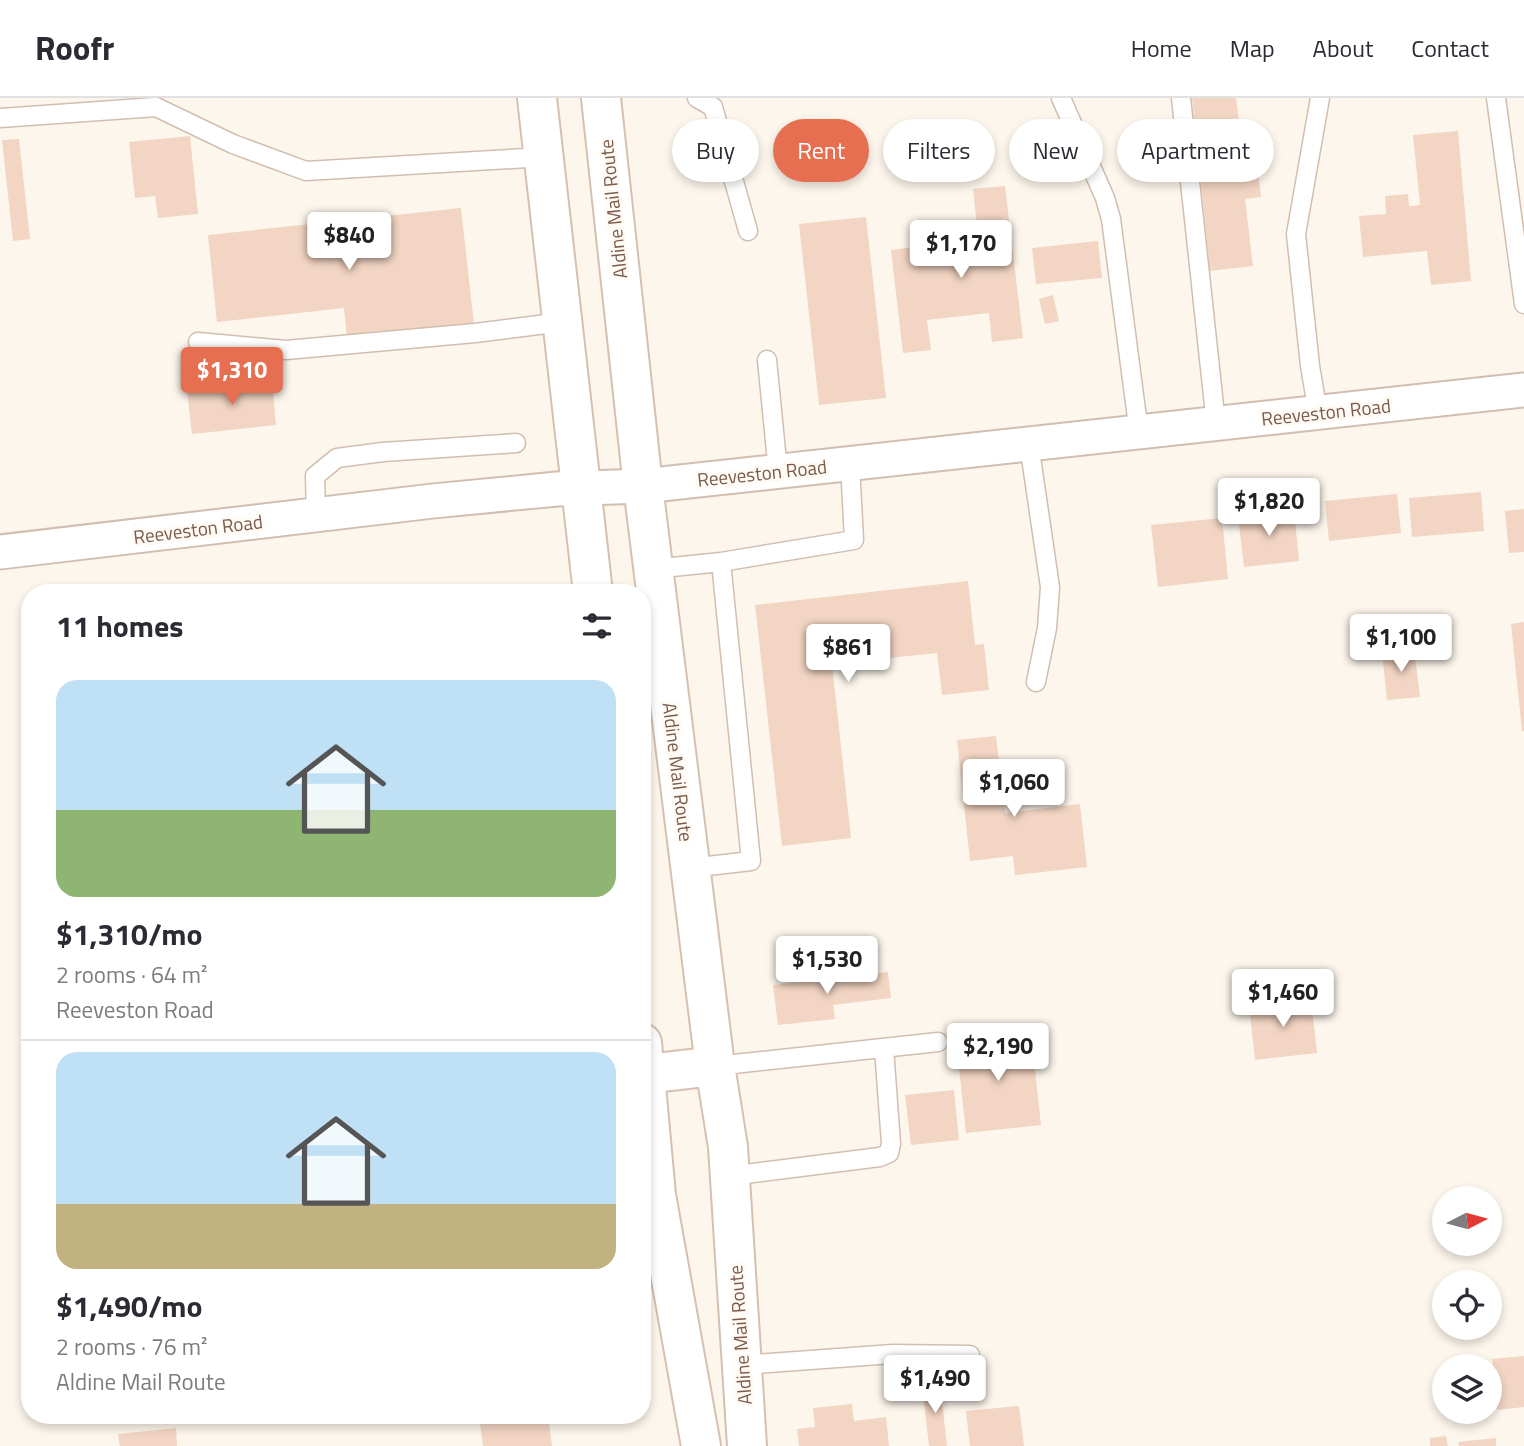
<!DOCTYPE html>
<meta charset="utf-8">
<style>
:root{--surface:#fff;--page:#f7f7f7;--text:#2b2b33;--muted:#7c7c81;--line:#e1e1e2;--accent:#e76f51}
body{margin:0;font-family:"Titillium Web",sans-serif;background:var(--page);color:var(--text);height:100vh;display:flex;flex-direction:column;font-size:26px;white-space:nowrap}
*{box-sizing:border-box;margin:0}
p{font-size:23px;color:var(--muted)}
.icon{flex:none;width:38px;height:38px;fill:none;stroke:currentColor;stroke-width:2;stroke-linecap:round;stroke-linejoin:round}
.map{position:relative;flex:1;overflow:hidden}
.sheet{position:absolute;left:21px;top:486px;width:630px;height:840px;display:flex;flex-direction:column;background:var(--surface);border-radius:28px;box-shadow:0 4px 10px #0003}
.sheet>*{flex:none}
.hud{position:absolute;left:672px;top:21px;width:665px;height:63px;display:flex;gap:14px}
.needle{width:46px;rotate:84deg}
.controls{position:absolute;left:1432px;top:1088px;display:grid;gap:14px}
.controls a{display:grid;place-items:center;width:70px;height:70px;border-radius:50%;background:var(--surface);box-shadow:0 4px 10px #0003;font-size:35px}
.price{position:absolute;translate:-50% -60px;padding:0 16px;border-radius:7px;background:#fff;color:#222;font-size:23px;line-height:46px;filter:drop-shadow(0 2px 4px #0008)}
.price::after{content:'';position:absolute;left:50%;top:42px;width:21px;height:16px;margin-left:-10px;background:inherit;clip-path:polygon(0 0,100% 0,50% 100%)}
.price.active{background:var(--accent);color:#fff}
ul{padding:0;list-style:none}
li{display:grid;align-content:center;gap:14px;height:371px;padding:0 35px}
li+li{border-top:2px solid var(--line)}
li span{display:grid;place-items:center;height:217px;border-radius:21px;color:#555}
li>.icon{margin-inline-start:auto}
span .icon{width:126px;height:126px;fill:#fffc;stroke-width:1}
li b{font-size:30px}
h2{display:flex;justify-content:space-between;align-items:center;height:84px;padding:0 35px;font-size:30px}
.tag{padding:0 24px;border-radius:32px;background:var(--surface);box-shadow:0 4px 10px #0003;font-size:24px;line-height:63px}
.tag.active{background:var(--accent);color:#fff}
header{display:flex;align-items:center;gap:42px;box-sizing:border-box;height:98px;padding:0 35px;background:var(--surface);border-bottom:2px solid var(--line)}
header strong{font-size:33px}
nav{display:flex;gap:38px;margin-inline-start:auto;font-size:24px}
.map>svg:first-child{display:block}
</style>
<header>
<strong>Roofr</strong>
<nav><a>Home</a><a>Map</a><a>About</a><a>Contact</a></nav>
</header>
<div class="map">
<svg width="1524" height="1348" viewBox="0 0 1524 1348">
<rect width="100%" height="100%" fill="#fdf6ec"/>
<path fill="#f3d5c3" d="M1192 0H1236L1241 40 1254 38 1261 99 1245 101 1253 168 1210 173Z
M1458 33 1471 183 1431 187 1427 153 1363 159 1359 118 1386 116 1385 98 1408 96 1409 108 1420 107 1413 37Z
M190 38 198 116 158 120 155 98 135 100 129 44Z
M19 41 30 141 13 143 2 42Z
M1005 88 1023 240 992 244 989 215 927 222 931 252 903 255 891 152 943 146 946 168 981 164 973 91Z
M461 110 474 226 347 240 344 210 217 224 208 137Z
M866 119 886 300 819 307 799 126Z
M1098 143 1102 180 1036 186 1032 150Z
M1053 197 1059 223 1045 226 1039 201Z
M272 283 276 327 192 336 187 292Z
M1481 394 1484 433 1412 439 1409 400Z
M1397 396 1401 435 1329 443 1325 403Z
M1524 411V454L1509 455 1505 413Z
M1294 412 1299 463 1244 469 1238 418Z
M1222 420 1228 481 1158 489 1151 427Z
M968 483 975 547 984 546 989 592 942 597 937 555 832 566 851 740 782 748 755 507Z
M1524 524V633H1522L1511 526Z
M1414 550 1420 599 1387 602 1382 554Z
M996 638 1005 715 1080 706 1087 769 1015 777 1013 758 970 763 957 642Z
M888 874 891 900 833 907 835 921 778 927 773 887Z
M1311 900 1317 955 1255 962 1249 907Z
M1031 935 1041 1027 966 1035 956 943Z
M954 992 959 1042 911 1047 905 997Z
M1524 1258V1309L1497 1312 1492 1261Z
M940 1286 947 1348H929L922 1287Z
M852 1306 854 1323 886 1319 889 1348H799L797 1331 815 1329 813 1310Z
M1019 1308 1024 1348H970L966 1313Z
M479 1318H548L552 1348H483Z
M176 1330 177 1348H120L118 1336Z
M1446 1338 1448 1348H1430V1340Z
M1496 1340V1348H1459L1458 1344Z"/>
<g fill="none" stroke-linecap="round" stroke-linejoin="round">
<defs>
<path id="lane" d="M697 0 713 9 748 133
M1061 0 1105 100 1111 121 1139 335
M1181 0 1216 326
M1496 0 1524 206
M0 20 156 9 233 46 306 73 544 59
M198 244 286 252 475 235 562 224
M767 262 778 374
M1318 315 1310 268 1296 136 1320 0
M1029 346 1050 489 1047 530 1036 584
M316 417 315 378 337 360 383 354 516 345
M653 471 721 464
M690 770 751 763 721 464 854 442 850 366
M715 968 938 944
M730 1078 880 1059 889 1055 891 1046 884 950
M742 1267 893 1256 970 1257"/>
<path id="street" d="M0 454 433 403 557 391 643 388 1524 292"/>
<path id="secondary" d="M537 0 593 495
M601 0 643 388 715 968 728 1049 747 1348
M642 945 656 1097 701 1348
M646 976 715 968"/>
</defs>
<use href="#lane" stroke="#d1beb0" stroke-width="21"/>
<use href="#street" stroke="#d1beb0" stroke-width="37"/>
<use href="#secondary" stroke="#d6c0b0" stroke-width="42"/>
<use href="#lane" stroke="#fff" stroke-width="18"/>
<use href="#street" stroke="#fff" stroke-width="33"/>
<use href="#secondary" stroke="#fff" stroke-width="38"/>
</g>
<g text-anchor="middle" stroke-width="6" stroke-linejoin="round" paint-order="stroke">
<g font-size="19" fill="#7a5c4d" stroke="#fffaf3">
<text transform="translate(613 111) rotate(-96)" y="7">Aldine Mail Route</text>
<text transform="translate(1326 314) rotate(-6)" y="7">Reeveston Road</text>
<text transform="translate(762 375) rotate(-6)" y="7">Reeveston Road</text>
<text transform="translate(198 431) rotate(-7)" y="7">Reeveston Road</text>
<text transform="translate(678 674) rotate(83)" y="7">Aldine Mail Route</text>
<text transform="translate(740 1237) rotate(-94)" y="7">Aldine Mail Route</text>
</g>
</g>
</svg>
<div class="controls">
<a><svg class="needle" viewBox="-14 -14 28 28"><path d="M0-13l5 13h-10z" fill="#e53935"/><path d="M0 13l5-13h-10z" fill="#7c7c81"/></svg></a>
<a><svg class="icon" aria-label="locate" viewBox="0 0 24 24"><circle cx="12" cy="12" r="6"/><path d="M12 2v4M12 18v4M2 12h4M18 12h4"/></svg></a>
<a><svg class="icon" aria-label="layers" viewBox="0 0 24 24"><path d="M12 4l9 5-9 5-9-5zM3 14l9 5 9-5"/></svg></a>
</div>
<b class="price" style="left:349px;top:174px">$840</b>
<b class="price" style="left:961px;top:182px">$1,170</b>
<b class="price active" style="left:232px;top:309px">$1,310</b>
<b class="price" style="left:1269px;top:440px">$1,820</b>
<b class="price" style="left:1401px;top:576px">$1,100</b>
<b class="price" style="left:848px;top:586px">$861</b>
<b class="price" style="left:1014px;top:721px">$1,060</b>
<b class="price" style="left:827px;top:898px">$1,530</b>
<b class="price" style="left:1283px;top:931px">$1,460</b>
<b class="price" style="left:998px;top:985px">$2,190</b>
<b class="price" style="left:935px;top:1317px">$1,490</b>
<div class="hud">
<a class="tag">Buy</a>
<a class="tag active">Rent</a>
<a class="tag">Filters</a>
<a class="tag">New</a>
<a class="tag">Apartment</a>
</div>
<section class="sheet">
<h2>11 homes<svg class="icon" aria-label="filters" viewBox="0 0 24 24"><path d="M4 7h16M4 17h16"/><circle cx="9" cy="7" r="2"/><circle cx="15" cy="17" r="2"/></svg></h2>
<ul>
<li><span style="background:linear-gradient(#bfe0f5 60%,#8fb573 0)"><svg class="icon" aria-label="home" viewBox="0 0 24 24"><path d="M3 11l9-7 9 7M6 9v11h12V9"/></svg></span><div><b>$1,310/mo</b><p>2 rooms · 64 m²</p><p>Reeveston Road</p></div></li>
<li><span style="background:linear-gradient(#bfe0f5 70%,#c2b280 0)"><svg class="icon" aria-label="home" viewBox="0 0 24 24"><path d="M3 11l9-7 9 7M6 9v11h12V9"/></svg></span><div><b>$1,490/mo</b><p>2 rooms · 76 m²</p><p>Aldine Mail Route</p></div></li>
</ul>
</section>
</div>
